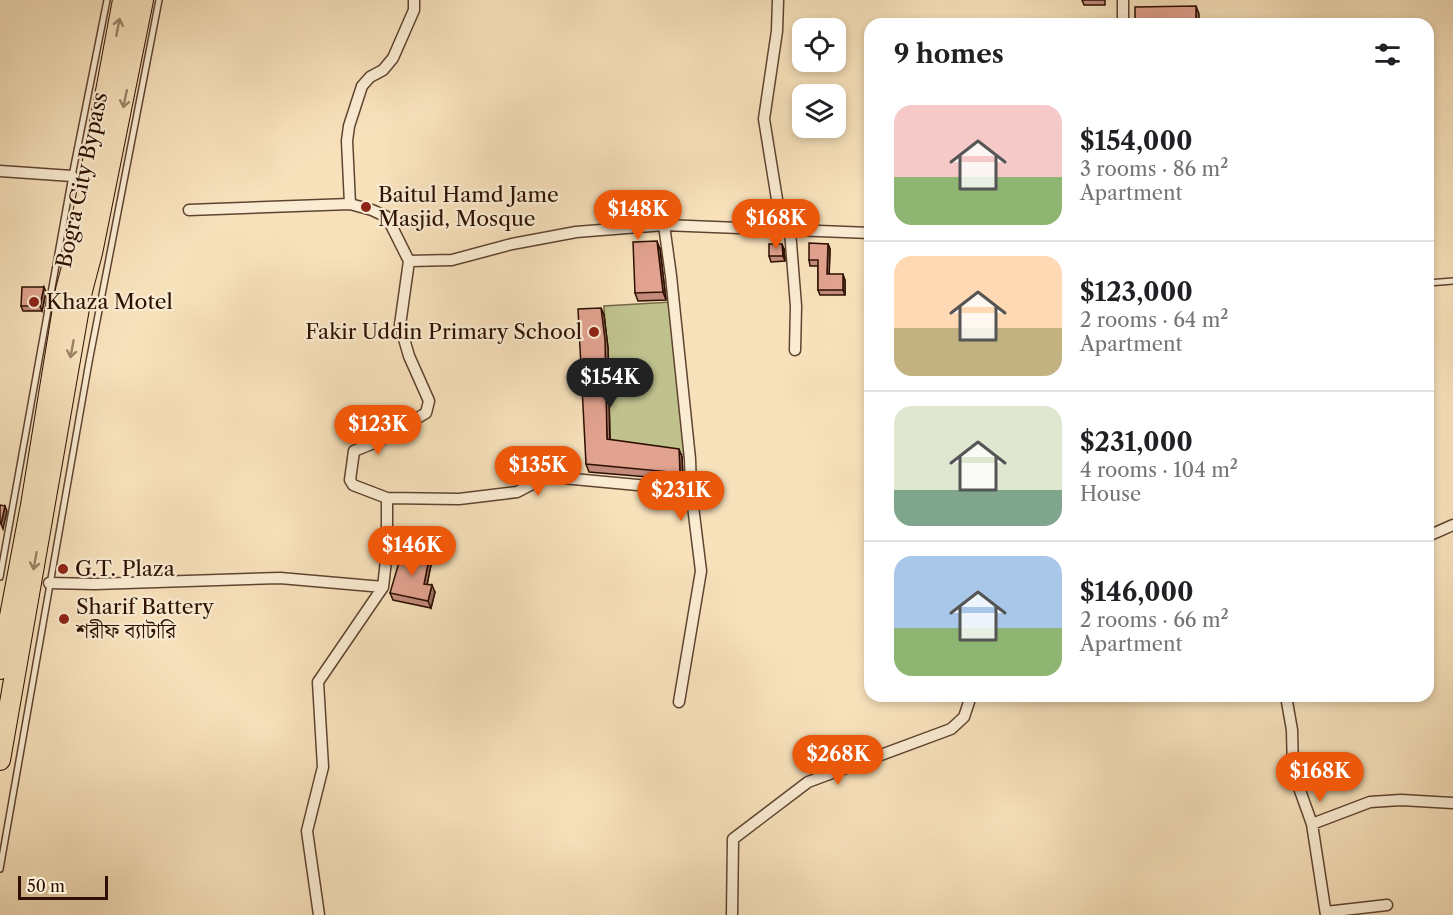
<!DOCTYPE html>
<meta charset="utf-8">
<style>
:root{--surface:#fff;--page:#f2f2f2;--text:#202124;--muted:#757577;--line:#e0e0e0;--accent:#ea580c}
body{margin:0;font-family:"Libre Caslon Text","Noto Serif Bengali",serif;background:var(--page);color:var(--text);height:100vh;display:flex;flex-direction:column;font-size:22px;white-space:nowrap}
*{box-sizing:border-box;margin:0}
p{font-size:20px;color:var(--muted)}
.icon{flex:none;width:33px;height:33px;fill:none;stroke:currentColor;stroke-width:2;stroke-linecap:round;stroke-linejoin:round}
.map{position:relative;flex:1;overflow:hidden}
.panel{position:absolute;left:864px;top:18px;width:570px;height:684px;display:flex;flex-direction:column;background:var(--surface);border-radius:18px;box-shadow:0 3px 9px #0003}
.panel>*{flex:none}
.fabs{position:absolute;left:792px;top:18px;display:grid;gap:12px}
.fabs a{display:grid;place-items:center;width:54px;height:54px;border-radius:12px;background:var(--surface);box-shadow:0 3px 9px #0003;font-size:30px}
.scale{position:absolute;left:18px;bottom:15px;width:90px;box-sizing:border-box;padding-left:6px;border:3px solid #2d1001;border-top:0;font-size:16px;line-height:21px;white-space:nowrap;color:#2d1001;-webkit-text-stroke:4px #faecd3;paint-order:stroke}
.price{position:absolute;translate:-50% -51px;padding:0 14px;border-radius:21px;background:var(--accent);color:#fff;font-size:20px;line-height:39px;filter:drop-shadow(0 2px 3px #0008)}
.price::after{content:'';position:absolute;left:50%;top:36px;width:18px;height:14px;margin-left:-9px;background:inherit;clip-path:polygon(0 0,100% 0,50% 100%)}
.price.selected{background:#222;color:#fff}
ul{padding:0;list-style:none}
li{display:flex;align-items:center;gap:18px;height:150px;padding:0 30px}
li+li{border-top:2px solid var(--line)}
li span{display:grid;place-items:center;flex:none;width:168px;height:120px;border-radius:18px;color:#555}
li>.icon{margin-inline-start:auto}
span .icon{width:72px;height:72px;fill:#fffc;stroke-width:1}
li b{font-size:26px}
h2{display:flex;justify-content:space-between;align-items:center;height:72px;padding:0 30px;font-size:26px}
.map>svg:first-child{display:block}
</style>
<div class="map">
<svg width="1453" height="915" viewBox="0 0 1453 915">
<rect width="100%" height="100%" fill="#f7e1bb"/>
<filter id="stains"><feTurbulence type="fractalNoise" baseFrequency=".00333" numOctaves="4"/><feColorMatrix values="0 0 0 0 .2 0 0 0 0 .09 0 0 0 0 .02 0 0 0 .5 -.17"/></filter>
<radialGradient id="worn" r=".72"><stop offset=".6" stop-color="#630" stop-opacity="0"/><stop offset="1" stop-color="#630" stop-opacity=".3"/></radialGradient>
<path fill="#c0c28e" stroke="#766948" stroke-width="1.5" d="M671 302 686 455 610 447 604 306Z"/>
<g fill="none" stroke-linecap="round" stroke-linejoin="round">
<defs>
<path id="lane" d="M1428 283 1453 281
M0 577 72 176 107 0
M0 869 89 362 159 0"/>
<path id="street" d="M778 0 777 31 764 119 780 218 790 231 796 306 795 350
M1123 0V24
M0 171 72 176
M350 204 347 141 349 126 362 86 370 77 383 70 393 58 414 10V0
M189 210 350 204 372 210 387 217 409 261 400 325 409 356 429 401 426 413 379 441 354 451 350 480 353 485 387 498V552L383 587 318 682 323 767 307 831 319 915
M664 225 671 276 690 459 691 490 701 571 679 702
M409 261 452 260 512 244 576 232 664 225 870 233
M387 498 459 499 517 492 542 479 552 477 691 490
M1428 536 1453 525
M49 583 95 584 280 578 383 587
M1286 696 1292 730 1293 771 1312 824 1326 915
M1312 824 1370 802 1401 800 1453 803
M1326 912 1387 905
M732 915 733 839 808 782 951 729 964 717 971 696"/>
<path id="highway" d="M0 669 31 505 66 290 76 252 123 0
M0 760 82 291 92 253 143 0"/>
</defs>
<use href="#lane" stroke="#604430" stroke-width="8"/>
<use href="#street" stroke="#604430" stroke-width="13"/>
<use href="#highway" stroke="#2d1001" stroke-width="22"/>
<use href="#lane" stroke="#faecd3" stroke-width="5"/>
<use href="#street" stroke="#faecd3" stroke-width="10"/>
<use href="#highway" stroke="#f7e1bb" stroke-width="20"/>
</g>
<path fill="#c28b7b" stroke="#2d1001" stroke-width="1.5" d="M1082 0H1105V5H1084Z
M828 244 830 249 829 274 845 280V295H820L818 290V266H810L809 260Z
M660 249 666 300 638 301 635 293Z
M784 249 785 261 771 262 769 256Z
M46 292 42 311H23L21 306Z
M601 308 604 315 608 348 610 440 682 457 683 480 589 472 586 464Z
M430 554 432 560 427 584 435 592 431 608 393 600 390 593Z"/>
<path fill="#9e7164" stroke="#2d1001" stroke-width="1.5" d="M1196 6 1199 14V24H1196Z
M657 241 660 249 666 300 663 292Z
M782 244 784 249 785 261 783 256Z
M828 244 830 249 829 280 827 274Z
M843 274 845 280V295L843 290Z
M44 287 46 292 42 311 40 306Z
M601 308 604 315 608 348 610 447 607 439Z
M679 449 682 457 683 480 680 473Z
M5 506 7 511 3 529 1 524Z
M430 554 432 560 426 590 424 584Z
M432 585 435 592 431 608 428 601Z"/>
<path fill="#e1a28f" stroke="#2d1001" stroke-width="1.5" d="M1196 6V24H1135V7Z
M1048 22 1069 23V24H1048Z
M657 241 663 292 635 293 633 242Z
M809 243 828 244 827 274H843V290H818V260H809Z
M769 244H782L783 256H769Z
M22 287H44L40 306H21Z
M601 308 605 340 607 439 679 449 680 473 586 464 578 309Z
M0 505 5 506 1 524 0 523Z
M402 552 430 554 424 584 432 585 428 601 390 593Z"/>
<defs><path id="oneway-shaft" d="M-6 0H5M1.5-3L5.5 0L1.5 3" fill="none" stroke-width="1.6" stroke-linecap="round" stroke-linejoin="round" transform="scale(1.5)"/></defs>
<g stroke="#9c8367">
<use href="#oneway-shaft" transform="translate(118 27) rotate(-79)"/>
<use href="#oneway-shaft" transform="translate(125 99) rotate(102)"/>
<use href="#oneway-shaft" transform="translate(72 349) rotate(100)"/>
<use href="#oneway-shaft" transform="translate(35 561) rotate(100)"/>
</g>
<g fill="#8f2418" stroke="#faecd3" stroke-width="2">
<circle cx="366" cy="207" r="6"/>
<circle cx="34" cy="302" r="6"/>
<circle cx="594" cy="332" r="6"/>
<circle cx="63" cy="569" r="6"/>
<circle cx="64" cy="619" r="6"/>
</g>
<g text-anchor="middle" stroke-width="4.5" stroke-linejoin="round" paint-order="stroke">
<g font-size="21" fill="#2d1001" stroke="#faecd3">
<text transform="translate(82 180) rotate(-78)" y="7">Bogra City Bypass</text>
</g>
<g font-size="21" fill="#2d1001" stroke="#faecd3" text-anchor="start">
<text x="378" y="202">Baitul Hamd Jame<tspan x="378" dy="24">Masjid, Mosque</tspan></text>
<text x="46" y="309">Khaza Motel</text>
<text x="582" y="339" text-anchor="end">Fakir Uddin Primary School</text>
<text x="75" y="576">G.T. Plaza</text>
<text x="76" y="614">Sharif Battery<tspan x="76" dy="24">শরীফ ব্যাটারি</tspan></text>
</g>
</g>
<rect width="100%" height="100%" filter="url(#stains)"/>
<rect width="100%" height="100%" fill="url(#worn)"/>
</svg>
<div class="fabs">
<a><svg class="icon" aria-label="locate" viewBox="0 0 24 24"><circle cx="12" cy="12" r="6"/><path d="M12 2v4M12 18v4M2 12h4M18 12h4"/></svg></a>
<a><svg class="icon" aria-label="layers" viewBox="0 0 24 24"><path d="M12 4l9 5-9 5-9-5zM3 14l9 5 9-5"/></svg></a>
</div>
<div class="scale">50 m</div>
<b class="price" style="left:638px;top:241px">$148K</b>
<b class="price" style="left:776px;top:250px">$168K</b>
<b class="price selected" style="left:610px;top:409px">$154K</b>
<b class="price" style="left:378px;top:456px">$123K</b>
<b class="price" style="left:538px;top:497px">$135K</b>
<b class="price" style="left:681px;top:522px">$231K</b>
<b class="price" style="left:412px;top:577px">$146K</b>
<b class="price" style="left:838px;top:786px">$268K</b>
<b class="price" style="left:1320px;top:803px">$168K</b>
<section class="panel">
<h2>9 homes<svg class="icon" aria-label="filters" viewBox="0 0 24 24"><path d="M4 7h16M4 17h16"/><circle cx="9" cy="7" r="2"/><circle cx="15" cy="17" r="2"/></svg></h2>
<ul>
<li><span style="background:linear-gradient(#f6c9c9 60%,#8fb573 0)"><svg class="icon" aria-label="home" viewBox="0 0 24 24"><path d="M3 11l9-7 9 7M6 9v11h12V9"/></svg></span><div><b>$154,000</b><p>3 rooms · 86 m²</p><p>Apartment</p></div></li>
<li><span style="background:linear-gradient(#ffd9b3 60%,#c2b280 0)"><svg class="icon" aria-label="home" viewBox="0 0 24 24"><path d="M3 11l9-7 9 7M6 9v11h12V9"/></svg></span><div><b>$123,000</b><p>2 rooms · 64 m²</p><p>Apartment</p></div></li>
<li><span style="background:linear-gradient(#dfe7d0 70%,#7fa58c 0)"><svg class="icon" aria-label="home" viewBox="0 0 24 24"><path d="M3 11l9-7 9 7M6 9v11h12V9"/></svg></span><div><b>$231,000</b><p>4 rooms · 104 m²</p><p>House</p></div></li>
<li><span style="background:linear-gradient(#a9c7e8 60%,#8fb573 0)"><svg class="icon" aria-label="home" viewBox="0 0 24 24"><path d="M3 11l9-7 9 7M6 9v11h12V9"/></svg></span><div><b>$146,000</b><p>2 rooms · 66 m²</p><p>Apartment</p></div></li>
</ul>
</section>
</div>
